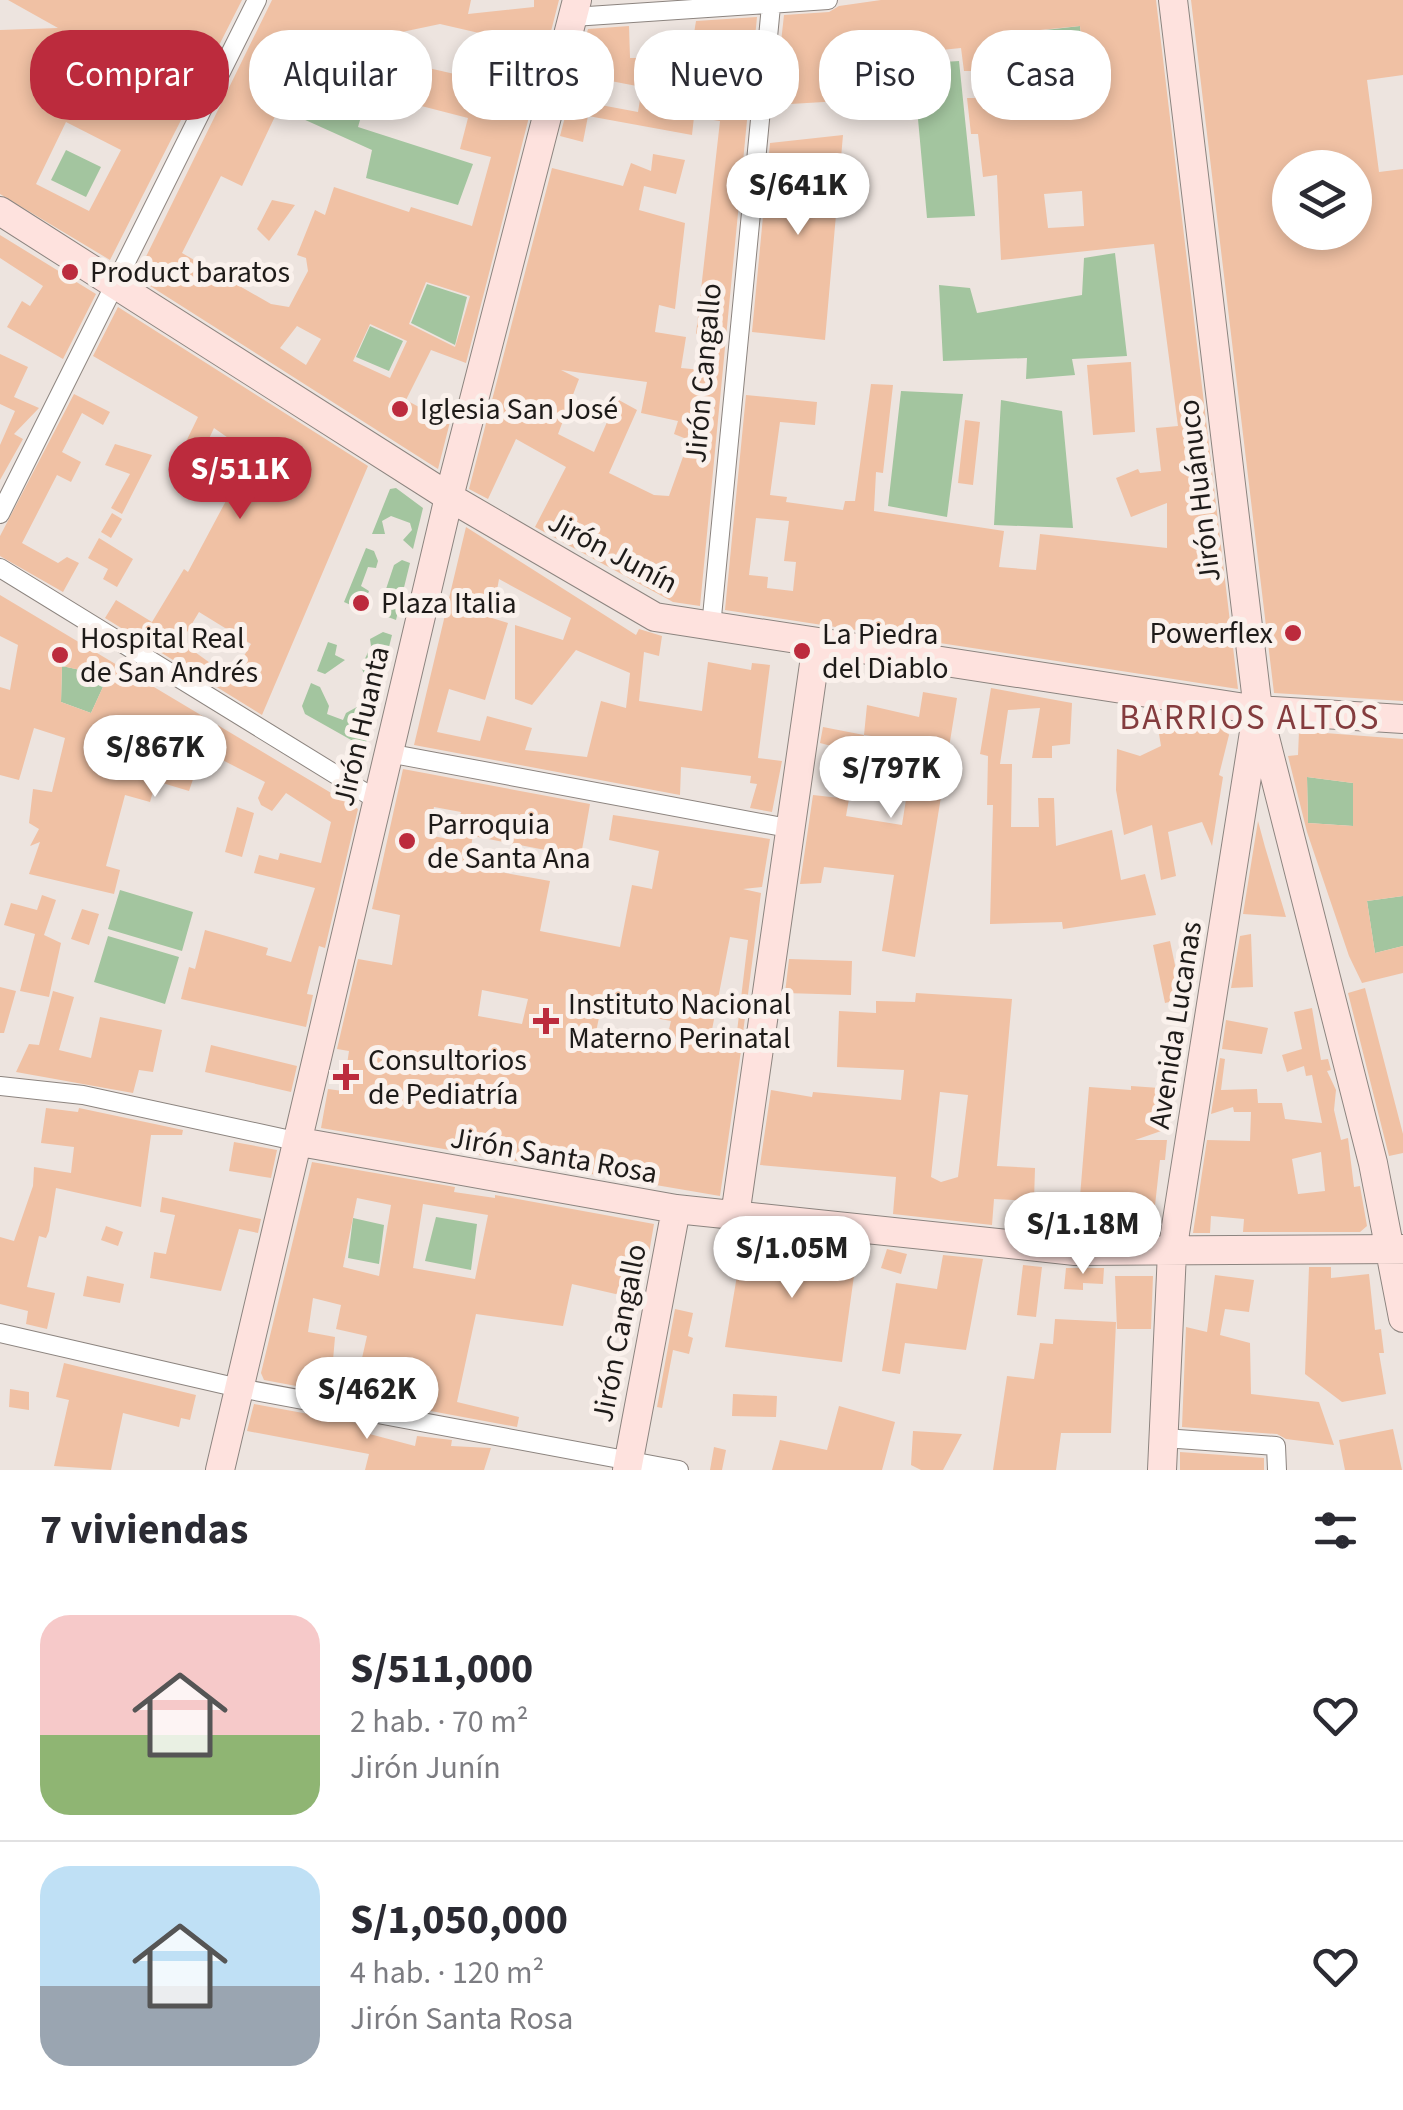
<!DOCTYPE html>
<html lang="es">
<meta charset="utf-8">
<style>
:root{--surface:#fff;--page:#f7f7f7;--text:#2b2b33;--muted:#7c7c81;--line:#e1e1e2;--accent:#bc2b3d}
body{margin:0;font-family:"Source Sans 3",sans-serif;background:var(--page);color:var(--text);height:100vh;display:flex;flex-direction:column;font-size:38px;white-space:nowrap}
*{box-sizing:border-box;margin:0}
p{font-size:32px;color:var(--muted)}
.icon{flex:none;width:55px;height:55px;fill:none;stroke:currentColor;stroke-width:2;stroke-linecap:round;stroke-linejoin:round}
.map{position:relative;height:1470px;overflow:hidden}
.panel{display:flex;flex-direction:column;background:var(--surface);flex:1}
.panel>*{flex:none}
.banner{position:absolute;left:30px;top:30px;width:1345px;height:90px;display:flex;gap:20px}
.tools{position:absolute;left:1272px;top:150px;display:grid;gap:20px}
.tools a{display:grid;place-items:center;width:100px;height:100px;border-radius:50%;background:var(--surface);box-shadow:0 5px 15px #0003;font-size:50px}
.price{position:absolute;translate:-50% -85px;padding:0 22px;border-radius:35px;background:#fff;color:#222;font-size:32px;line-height:65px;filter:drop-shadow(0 2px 5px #0008)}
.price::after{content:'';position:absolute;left:50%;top:60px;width:30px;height:22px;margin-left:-15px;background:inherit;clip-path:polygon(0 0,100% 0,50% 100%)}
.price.selected{background:var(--accent);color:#fff}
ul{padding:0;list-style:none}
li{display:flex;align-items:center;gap:30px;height:250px;padding:0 40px}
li+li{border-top:2px solid var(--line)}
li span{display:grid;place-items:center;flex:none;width:280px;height:200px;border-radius:30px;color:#555}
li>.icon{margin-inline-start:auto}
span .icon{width:120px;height:120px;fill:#fffc;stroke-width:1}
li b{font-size:42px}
h2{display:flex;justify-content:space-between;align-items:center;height:120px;padding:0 40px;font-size:42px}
.chip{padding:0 35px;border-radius:40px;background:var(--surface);box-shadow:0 5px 15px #0003;font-size:35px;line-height:90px}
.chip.selected{background:var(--accent);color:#fff}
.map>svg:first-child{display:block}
</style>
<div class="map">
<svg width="1403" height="1470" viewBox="0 0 1403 1470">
<rect width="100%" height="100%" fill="#ede4df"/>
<path fill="#a3c59f" d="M1080 26 1087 89 1027 96 1020 33Z
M385 33 358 127 473 164 458 205 366 178 372 150 292 114 326 48Z
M959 61 975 216 927 218 913 64Z
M66 150 101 167 86 197 51 180Z
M1115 253 1127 356 1072 359 1075 375 1026 379 1027 358 943 361 939 285 970 288 977 313 1082 295 1084 258Z
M427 284 467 297 455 345 411 323Z
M370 326 403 341 389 371 356 357Z
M901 391 963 394 947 517 888 506Z
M1001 400 1062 411 1073 528 994 525Z
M396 488 423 508 413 549 403 540 412 530 410 523 391 516 382 521 385 534H372L390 489Z
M366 548 374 551 378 561 376 568 368 567 361 586 369 591 366 599 353 606 344 602Z
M402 560 410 563 396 620 388 617 381 604 394 565Z
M383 632 392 635 378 691 371 689 361 667 371 646 370 639Z
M328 642 337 645 335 655 345 660 325 674 317 671Z
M62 666 108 676 91 713 61 702Z
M311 683 320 687 329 706 327 714 343 720 346 713 366 702 375 705 366 743 360 745 305 714 302 706Z
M1307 777 1353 783V826L1308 823Z
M120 890 193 912 182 951 108 929Z
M1403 896V946L1375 953 1367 901Z
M108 936 179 957 165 1004 94 982Z
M436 1217 477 1224 471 1270 425 1261Z
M353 1218 384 1225 379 1264 348 1258Z"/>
<path fill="#f0c1a4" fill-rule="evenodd" d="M8 0H242L110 260 0 194V30L58 28ZM66 122 121 150 89 211 36 184Z
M272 0H471L468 14 534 7V0H559L466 363 431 350 406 400 430 413 433 408 451 418 438 469 136 277ZM440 24 479 33 471 71 488 76 482 101 455 94 459 75 402 62 400 75 405 76 398 100 468 118 460 149 491 157 472 226 411 207 409 212 334 187 325 215 315 210 297 255 306 258 308 271 289 307 271 304 182 253 221 176 242 186 297 70 313 78 326 48ZM426 282 470 296 455 347 409 324ZM370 324 407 341 390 378 353 361ZM297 326 321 339 306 365 280 348Z
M881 0H1156L1238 689 725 610 746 395 817 402 815 425 780 422 770 495 787 497 786 502 843 510 845 501H855L871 384 893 385 883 473 876 472 874 511 1004 531 999 567 1036 570 1040 534 1167 548V503L1131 517 1116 478 1138 469 1140 473 1161 471 1156 428 1178 426 1154 244 1001 260 997 175 983 177 978 134H971L967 98H975L973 71H964L961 48 912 53 915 92 890 94 888 66 839 70 840 101 774 105 784 15 829 12 839 6ZM1080 26 1087 89 1027 96 1020 32ZM1082 191 1084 226 1048 228 1044 194ZM756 518 789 521 784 561 796 562 793 591 767 588 768 577 749 575Z
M1191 0H1403V75L1367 80 1379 172 1403 169V701L1274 693ZM1290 168H1355V232H1290Z
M757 17 700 606 673 602 535 527 566 467 516 439 488 499 469 489 552 168 623 186 631 163 651 171 653 154 685 160 676 194 644 186 639 210 685 223 675 309 659 305 655 332 686 337 681 368 712 371 716 336 696 334 720 121 694 117 692 135 588 116 583 142 560 136 588 29 629 26 630 58H690L696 21ZM668 75 715 81 711 105 665 99ZM595 78 642 87 638 112 590 103ZM561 370 647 382 641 413 678 421 674 434 689 440 669 496 654 495 609 473 637 410 617 399 594 452 558 434 579 379Z
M843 135 825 340 752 332 770 143Z
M272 200 295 205 269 241 257 229Z
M0 235 96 294 63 359 7 327 22 301 30 306 43 286 0 258Z
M118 307 368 466 262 715 105 618 116 600 152 622 184 569 188 572 251 454 214 428 199 460 181 452 198 417 93 356ZM199 612 251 644 231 678 181 642Z
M0 354 28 367 14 397 39 408 14 434 23 439 0 480V445L15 411 0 404Z
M1131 362 1135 432 1093 435 1087 365Z
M74 394 110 412 103 425 82 413 62 452 81 462 71 482 57 475 22 543 58 563 67 557 79 563 63 592 0 556V536Z
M965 420 980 422 973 485 958 483Z
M115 444 152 455 122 514 111 508 130 474 105 465Z
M195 464 206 470 195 490 183 484Z
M112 513 122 519 111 538 101 532Z
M466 527 636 635 639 629 662 636 659 656 644 652 639 701 702 711 708 662 751 670 752 663 770 665 758 758 782 761 772 812 750 808 757 784 750 783 751 776 681 767 680 795 414 745ZM499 579 571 618 563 640 515 625V699L532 705 576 650 630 673 626 708 601 701 587 757 525 750 532 728 487 716 480 741 437 732 449 689 485 700 508 623 492 618Z
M99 538 133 559 117 587 103 579 108 569 88 558Z
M0 595 358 809 325 948 319 946 307 994 313 995 306 1027 181 999 189 967 195 969 205 930 268 948 266 955 291 962 315 888 254 873 259 855 278 860 280 853 321 863 331 822 286 793 272 811 261 805 258 798 265 782 203 750 189 791 156 781 150 802 125 795 106 866 120 870 114 894 29 874 40 842 30 846 39 829 29 823 33 789 52 792 65 738 34 728 19 780 0 775V687L10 690 18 645 0 636ZM62 666 108 676 91 713 61 702Z
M991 688 1072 703 1070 744 1052 746V758H1032L1040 708 1008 710 1000 764H1012L1011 827H1039L1038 798H1054L1056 846 1112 830 1121 880 1145 874 1156 915 1063 929 1062 922 990 924 993 805H987L988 756 980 754Z
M923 692 957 698 915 957 882 951 894 875 824 867 821 883 800 884 813 795 849 799 846 816 902 825 915 742 864 735 867 705 919 717Z
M1169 720 1227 729 1229 735 1219 775 1223 777 1212 846 1202 822 1168 832 1176 876 1161 880 1152 825 1124 835 1116 790 1117 749 1140 756 1161 746 1157 722Z
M823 727 864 735 858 753 820 743Z
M1299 731 1403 739V896L1367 901 1375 953 1403 946V973L1362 983 1349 956 1307 832 1288 756 1298 755ZM1307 777 1353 783V826L1308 823Z
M403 769 590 804 580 861 565 858 566 854 473 836 467 866 550 881 540 931 620 947 632 885 652 889 659 851 609 840 613 815 770 839 762 887 743 889 761 893 742 1041 736 1040 748 940 730 937 710 1040 742 1044 720 1196 321 1128 328 1089 343 1091 349 1051 337 1049 358 959 392 965 400 915 372 909ZM434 807 461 812 453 840 428 835ZM482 990 528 999 522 1024 478 1016ZM601 1008 671 1021 665 1046 596 1032Z
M237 807 254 813 242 857 225 852Z
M1258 821 1265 847 1286 917 1243 914Z
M42 895 56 900 44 935 61 943 49 997 20 991 35 934 4 925 11 903 37 910Z
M82 909 99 914 89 945 71 939Z
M1251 934 1253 987 1231 988 1240 936Z
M1170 941 1182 999 1165 1003 1153 945Z
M789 959 852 961 851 995 785 993Z
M0 987 16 991 4 1033H0Z
M1365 988 1403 1134V1153L1389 1156 1348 993Z
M53 991 74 997 59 1050 91 1058 100 1017 162 1030 153 1072 139 1070 133 1093 16 1072 29 1044 39 1045Z
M916 993 1012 999 997 1166 1035 1168 1034 1201 994 1199 992 1225 893 1214 896 1177 760 1165 771 1090 812 1097 813 1092 901 1100 904 1070 837 1067 839 1011 876 1013V1001L915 1002ZM940 1092 968 1095 958 1177 941 1182 931 1177Z
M1312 1008 1321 1060 1328 1059 1331 1070 1327 1071 1336 1090 1334 1110 1341 1140 1348 1138 1354 1187 1360 1186 1367 1226 1360 1232H1243L1244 1219 1211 1216 1210 1233H1193L1207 1140 1250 1141 1251 1112H1234L1233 1107 1211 1114 1220 1058 1225 1059 1221 1090 1257 1089 1258 1103H1282L1285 1119 1322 1123 1312 1075 1306 1076 1304 1066 1287 1072 1282 1055 1302 1049 1294 1012ZM1321 1152 1325 1191 1298 1194 1292 1159Z
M1226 1020 1268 1028 1262 1054 1222 1049Z
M211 1045 297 1066 291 1092 205 1072Z
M1131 1086 1174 1089 1167 1129 1135 1140H1167L1165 1160H1160L1152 1233H1077L1089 1087 1131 1090Z
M46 1108 78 1112 79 1108 183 1130 182 1135H151L141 1207 56 1188 49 1231 46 1238 39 1236 27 1287 55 1293 47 1329 26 1324 28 1311 0 1304V1237L14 1241 33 1186 34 1167 71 1173 74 1147 41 1143Z
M234 1142 277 1150 271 1178 229 1171Z
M312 1162 455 1187 454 1192 495 1198V1195L654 1224 645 1276 639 1274 633 1298 572 1284 563 1326 476 1314 457 1402 519 1417 517 1427 264 1380 261 1373ZM357 1198 391 1205 379 1276 343 1267ZM423 1204 488 1215 475 1279 413 1268ZM313 1298 341 1305 336 1329 367 1336 360 1367 333 1360 335 1337 308 1332Z
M162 1197 261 1219 258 1233 239 1229 221 1291 150 1278 154 1252 166 1254 175 1215 160 1212Z
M106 1226 123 1232 118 1246 101 1240Z
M744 1234 784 1238 780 1261 819 1265 821 1242 858 1247 842 1362 725 1347Z
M887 1249 907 1254 901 1274 881 1268Z
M943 1255 983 1259 966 1350 905 1343 900 1374 882 1371 896 1283 937 1289Z
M1023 1265 1042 1267 1036 1317 1017 1315Z
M1309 1267H1331V1278L1369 1274 1375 1330 1381 1329 1384 1353H1379L1386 1394 1342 1402 1305 1374Z
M1066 1268H1104L1103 1284 1083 1283V1290L1064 1289Z
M1215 1275 1254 1280 1249 1312 1225 1309 1220 1335 1250 1343 1251 1394 1319 1402 1334 1445 1286 1439 1277 1434 1182 1427 1186 1327 1207 1332Z
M87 1276 124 1284 120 1303 83 1296Z
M1115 1276H1153L1151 1329H1117Z
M675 1309 693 1313 688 1336 693 1338 689 1354 673 1350 662 1408 657 1407Z
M1055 1319 1116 1322 1111 1433H1061L1056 1470H993L1007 1376 1034 1379 1040 1343 1053 1344Z
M64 1363 196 1395 190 1420 181 1418 179 1427 123 1413 111 1470 54 1466 69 1400 56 1397Z
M10 1389 29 1392V1410L9 1407Z
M733 1394 777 1396 776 1417 732 1416Z
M254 1404 363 1424 362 1432 415 1446 417 1436 452 1440 451 1446 491 1448 484 1470H365L369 1454 247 1431Z
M839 1406 895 1422 882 1470H772L780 1440 827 1450Z
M1393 1429 1402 1470H1345L1339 1440Z
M913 1431 962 1434 943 1470H921L911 1465Z
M714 1447 726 1450 722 1470H710Z
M1180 1452 1264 1458V1470H1180Z"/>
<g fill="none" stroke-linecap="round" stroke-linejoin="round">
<defs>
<path id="street" d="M573 17 828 0
M0 514 257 0
M0 568 377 800
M711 627 771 6
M388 753 793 829
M0 1086 83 1095 300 1142
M0 1333 239 1388 679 1470
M1164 1438 1276 1446 1277 1470"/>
<path id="secondary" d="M1173 0 1258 710 1373 1163 1403 1318
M0 211 449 497 655 617 1258 710 1403 719
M300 1142 676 1209 1075 1251 1403 1249
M735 1216 817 643
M220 1470 449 497 577 0
M627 1470 676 1209
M1162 1470 1172 1252 1254 732"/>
</defs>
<use href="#street" stroke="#8c847f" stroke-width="20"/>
<use href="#secondary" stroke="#8c847f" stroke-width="30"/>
<use href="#street" stroke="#fff" stroke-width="18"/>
<use href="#secondary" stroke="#fee2de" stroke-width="28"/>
</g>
<g fill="#bc2b3d" stroke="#faf1ec" stroke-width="4">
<circle cx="70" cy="272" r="10"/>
<circle cx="400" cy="409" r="10"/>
<circle cx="361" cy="603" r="10"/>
<circle cx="1293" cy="633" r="10"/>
<circle cx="802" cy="651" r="10"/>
<circle cx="60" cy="655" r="10"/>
<circle cx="407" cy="841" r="10"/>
<path d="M541 1006h10v10h10v10h-10v10h-10v-10h-10v-10h10z"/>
<path d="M341 1062h10v10h10v10h-10v10h-10v-10h-10v-10h10z"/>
</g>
<g text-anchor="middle" stroke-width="10" stroke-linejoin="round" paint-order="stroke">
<g font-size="30" fill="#1e1b19" stroke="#faf1ec" text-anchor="start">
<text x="90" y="282">Product baratos</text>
<text x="420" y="419">Iglesia San José</text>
<text x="381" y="613">Plaza Italia</text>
<text x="1273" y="643" text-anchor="end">Powerflex</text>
<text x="822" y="644">La Piedra<tspan x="822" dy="34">del Diablo</tspan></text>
<text x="80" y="648">Hospital Real<tspan x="80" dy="34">de San Andrés</tspan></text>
<text x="427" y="834">Parroquia<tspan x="427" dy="34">de Santa Ana</tspan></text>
<text x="568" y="1014">Instituto Nacional<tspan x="568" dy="34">Materno Perinatal</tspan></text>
<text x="368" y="1070">Consultorios<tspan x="368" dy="34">de Pediatría</tspan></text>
</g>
<g font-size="30" fill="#1e1b19" stroke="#faf1ec">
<text transform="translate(703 373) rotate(-85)" y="10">Jirón Cangallo</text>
<text transform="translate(1199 491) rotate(-97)" y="10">Jirón Huánuco</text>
<text transform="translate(613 552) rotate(28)" y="10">Jirón Junín</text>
<text transform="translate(361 726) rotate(-77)" y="10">Jirón Huanta</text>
<text transform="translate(1175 1025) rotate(-81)" y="10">Avenida Lucanas</text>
<text transform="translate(554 1155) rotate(10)" y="10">Jirón Santa Rosa</text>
<text transform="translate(619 1333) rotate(-79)" y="10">Jirón Cangallo</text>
</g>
<g font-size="35" letter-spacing="2.5" fill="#843c3e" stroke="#faf1ec">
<text x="1250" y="729">BARRIOS ALTOS</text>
</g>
</g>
</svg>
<div class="tools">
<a><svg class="icon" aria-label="layers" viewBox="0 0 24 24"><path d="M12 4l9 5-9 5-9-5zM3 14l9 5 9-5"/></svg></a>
</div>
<b class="price" style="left:798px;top:238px">S/641K</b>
<b class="price selected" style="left:240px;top:522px">S/511K</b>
<b class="price" style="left:155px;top:800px">S/867K</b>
<b class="price" style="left:891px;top:821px">S/797K</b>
<b class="price" style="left:1083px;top:1277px">S/1.18M</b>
<b class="price" style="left:792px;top:1301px">S/1.05M</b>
<b class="price" style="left:367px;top:1442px">S/462K</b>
<div class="banner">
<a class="chip selected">Comprar</a>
<a class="chip">Alquilar</a>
<a class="chip">Filtros</a>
<a class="chip">Nuevo</a>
<a class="chip">Piso</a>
<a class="chip">Casa</a>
</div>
</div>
<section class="panel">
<h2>7 viviendas<svg class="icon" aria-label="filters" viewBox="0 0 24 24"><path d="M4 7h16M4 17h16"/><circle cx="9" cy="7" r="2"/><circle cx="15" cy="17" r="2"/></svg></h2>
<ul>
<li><span style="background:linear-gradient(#f6c9c9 60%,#8fb573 0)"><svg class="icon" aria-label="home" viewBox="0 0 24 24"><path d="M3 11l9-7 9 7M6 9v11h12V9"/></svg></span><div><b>S/511,000</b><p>2 hab. · 70 m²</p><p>Jirón Junín</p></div><svg class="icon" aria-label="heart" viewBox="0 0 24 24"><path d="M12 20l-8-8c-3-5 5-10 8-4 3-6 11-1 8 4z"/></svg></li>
<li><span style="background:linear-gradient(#bfe0f5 60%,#9aa5b1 0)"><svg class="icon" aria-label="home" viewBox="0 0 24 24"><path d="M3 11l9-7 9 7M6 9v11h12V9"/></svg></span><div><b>S/1,050,000</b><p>4 hab. · 120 m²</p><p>Jirón Santa Rosa</p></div><svg class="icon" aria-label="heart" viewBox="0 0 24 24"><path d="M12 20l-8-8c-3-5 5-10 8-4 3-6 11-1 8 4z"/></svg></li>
</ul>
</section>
